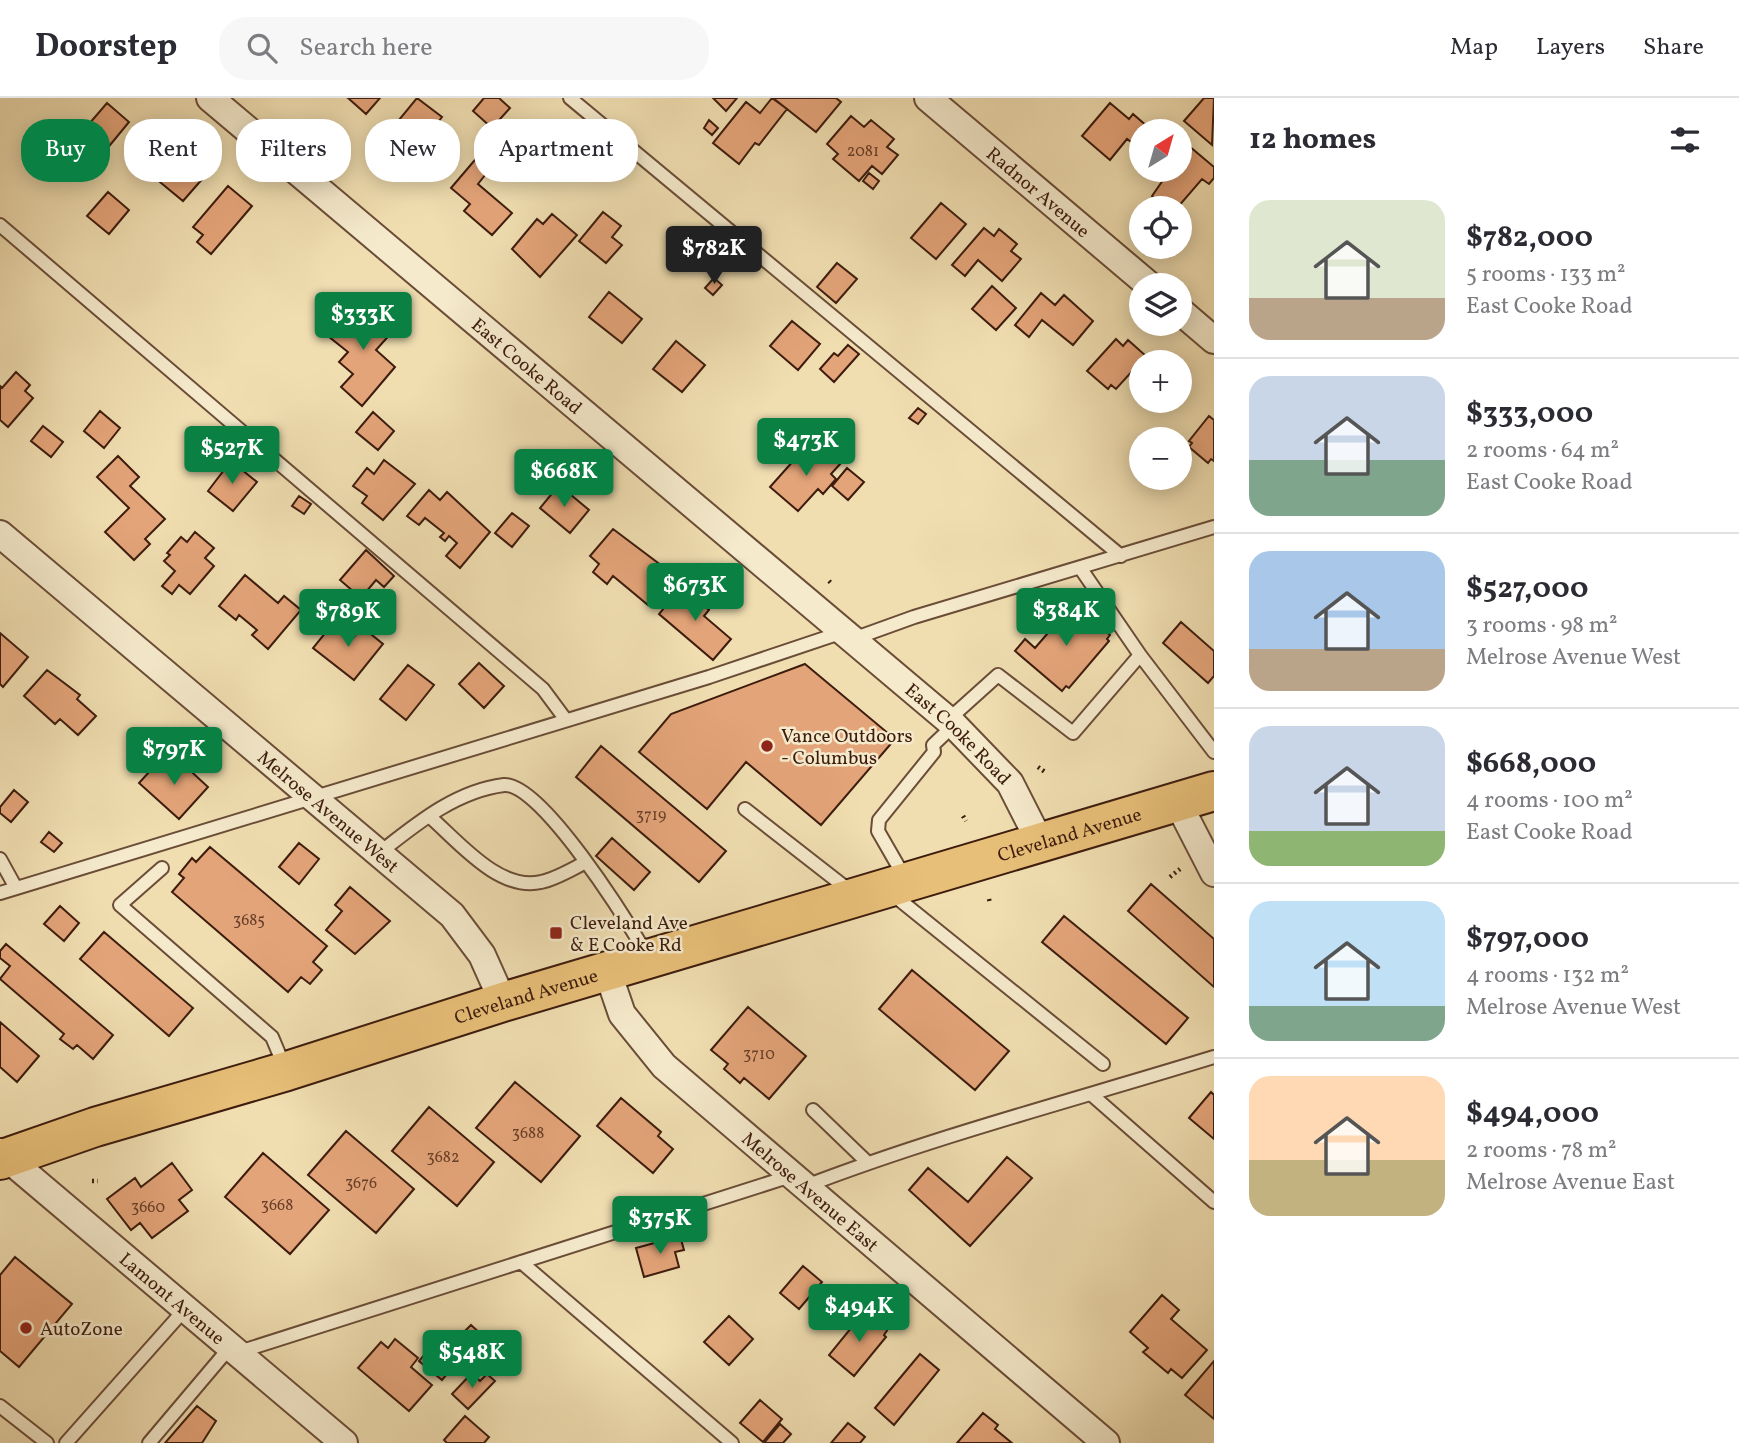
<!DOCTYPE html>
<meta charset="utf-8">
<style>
:root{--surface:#fff;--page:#f7f7f7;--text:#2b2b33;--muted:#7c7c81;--line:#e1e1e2;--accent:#0b8043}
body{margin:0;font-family:Vollkorn,serif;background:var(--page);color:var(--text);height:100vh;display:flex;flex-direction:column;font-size:26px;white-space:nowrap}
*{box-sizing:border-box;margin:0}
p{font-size:23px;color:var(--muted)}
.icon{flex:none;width:38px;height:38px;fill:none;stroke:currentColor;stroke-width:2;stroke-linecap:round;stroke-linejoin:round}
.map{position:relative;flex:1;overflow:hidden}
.drawer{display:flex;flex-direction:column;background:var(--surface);width:525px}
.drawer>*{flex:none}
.top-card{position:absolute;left:21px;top:21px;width:665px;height:63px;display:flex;gap:14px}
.needle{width:46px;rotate:37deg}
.tools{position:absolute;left:1129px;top:21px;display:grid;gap:14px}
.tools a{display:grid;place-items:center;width:63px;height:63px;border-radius:50%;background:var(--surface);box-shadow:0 4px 18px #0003;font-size:35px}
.price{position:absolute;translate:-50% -60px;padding:0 16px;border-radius:7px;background:var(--accent);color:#fff;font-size:23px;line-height:46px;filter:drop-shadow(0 2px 4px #0008)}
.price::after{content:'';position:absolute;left:50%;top:42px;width:21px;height:16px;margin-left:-10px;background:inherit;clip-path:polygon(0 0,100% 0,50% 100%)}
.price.current{background:#222;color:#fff}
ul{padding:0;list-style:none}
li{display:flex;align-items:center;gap:21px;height:175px;padding:0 35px}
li+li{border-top:2px solid var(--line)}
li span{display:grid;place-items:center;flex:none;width:196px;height:140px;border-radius:21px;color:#555}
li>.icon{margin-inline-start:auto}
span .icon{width:84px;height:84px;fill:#fffc;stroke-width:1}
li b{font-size:30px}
h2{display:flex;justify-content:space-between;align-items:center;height:84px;padding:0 35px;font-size:30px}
.tag{padding:0 24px;border-radius:28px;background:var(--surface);box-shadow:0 4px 18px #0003;font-size:24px;line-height:63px}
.tag.current{background:var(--accent);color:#fff}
header{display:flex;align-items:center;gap:42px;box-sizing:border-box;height:98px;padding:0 35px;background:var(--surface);border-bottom:2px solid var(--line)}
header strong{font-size:33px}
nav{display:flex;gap:38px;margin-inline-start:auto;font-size:24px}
.search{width:490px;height:63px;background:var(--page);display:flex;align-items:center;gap:18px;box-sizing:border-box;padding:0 24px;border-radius:28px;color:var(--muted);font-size:26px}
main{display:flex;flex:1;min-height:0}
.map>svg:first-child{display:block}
</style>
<header>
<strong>Doorstep</strong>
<div class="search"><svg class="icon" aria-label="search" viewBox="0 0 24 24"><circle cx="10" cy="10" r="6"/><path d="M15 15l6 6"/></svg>Search here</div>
<nav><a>Map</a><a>Layers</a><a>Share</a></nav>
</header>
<main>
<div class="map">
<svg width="1214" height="1345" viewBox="0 0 1214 1345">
<rect width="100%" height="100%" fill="#f0deb1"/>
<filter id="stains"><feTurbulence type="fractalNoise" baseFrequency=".00286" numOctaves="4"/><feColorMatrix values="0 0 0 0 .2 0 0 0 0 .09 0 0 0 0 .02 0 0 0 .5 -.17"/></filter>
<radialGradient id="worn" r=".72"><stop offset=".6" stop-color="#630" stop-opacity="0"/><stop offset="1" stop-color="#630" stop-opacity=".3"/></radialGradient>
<path fill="#e4a479" stroke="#3d1c0e" stroke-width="2" d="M348 0H380L366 16Z
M417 0 442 19 439 23 452 34 447 40 445 38 424 63 389 34Z
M484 0H499L510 10 492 30 473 13Z
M713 0H737L726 13Z
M772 0 787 11 759 47 755 45 739 66 713 45 746 4 760 15Z
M773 0H836L841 4 816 34Z
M1204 0H1214L1212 47 1184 23Z
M107 5 129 24 106 52 103 49 93 60 80 49 89 38 83 33Z
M1110 5 1129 21 1133 16 1149 30 1141 33V40L1135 47 1127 41 1110 62 1082 38Z
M851 18 864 29 871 22 894 41 887 49 898 57 882 76 872 68 859 83 833 61 838 56 827 46Z
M709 22 718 30 712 37 704 30Z
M51 32 67 45 49 67 33 54Z
M1189 48 1214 69V80L1209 86 1202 81 1178 109 1175 107 1167 110 1152 98 1170 72H1180V60Z
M177 56 204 79 183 103 155 80Z
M480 56 493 67 478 86 512 115 492 137 464 113 470 106 451 90Z
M869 75 879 83 873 91 863 83Z
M228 88 252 108 211 156 197 144 203 137 193 129Z
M108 94 129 112 109 136 87 118Z
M941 105 966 126 936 161 911 140Z
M603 114 621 128 612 139 622 147 606 165 579 143Z
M552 116 577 137 540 179 512 151 537 121 543 126Z
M984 130 994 138 999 131 1017 146 1011 153 1021 161 1002 183 978 162 965 178 952 167Z
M837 165 857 181 836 205 817 189Z
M714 180 722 187 713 197 705 190Z
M992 188 1016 210 996 232 972 211Z
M609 194 642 221 622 245 589 219Z
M1041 195 1055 207 1064 197 1093 223 1073 247 1042 222 1029 239 1015 227Z
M357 205 394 232 376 252 395 269 362 308 341 289 353 276 339 264 348 254 328 238Z
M792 223 820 246 798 272 770 248Z
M1116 241 1123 248 1128 242 1146 258 1116 291 1111 287 1108 291 1087 273Z
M676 243 705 267 682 294 653 271Z
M848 247 859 256 834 284 820 271 834 255 838 258Z
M16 274 30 287 25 293 33 300 8 329 0 322V288L2 290Z
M918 310 926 316 918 326 909 320Z
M100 313 120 330 104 350 84 333Z
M373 314 394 333 378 352 356 334Z
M1209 318 1214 322V363L1211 361 1208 365 1189 349 1192 345 1189 343Z
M43 328 63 344 51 359 31 343Z
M822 349 841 365 831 376 836 381 823 396 818 391 798 413 770 389 803 352 812 360Z
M118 358 139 379 130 388 165 421 145 441 150 446 134 462 105 434 129 410 97 379Z
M384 362 415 386 383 422 362 405 367 398 353 388 367 370 374 376Z
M231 363 257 384 233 413 208 393Z
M847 370 864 384 848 402 832 388Z
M559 387 589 412 570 435 540 410Z
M429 392 440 402 447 394 490 434 460 470 446 458 457 445 449 438 445 443 440 439 444 435 425 420 419 427 407 418Z
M299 398 311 406 304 416 292 408Z
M512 415 529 428 512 449 495 435Z
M613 431 674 477 648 507 613 478 607 486 593 474 599 466 590 458Z
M195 434 214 450 205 460 214 468 190 496 179 487 172 496 162 488 175 473 164 463 170 457 167 455 181 439 187 444Z
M366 452 394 478 384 489 376 482 361 500 340 482Z
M245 477 278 505 284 498 301 512 268 551 252 537 257 532 239 517 236 522 219 508Z
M681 489 709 512 704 518 731 541 713 562 659 516Z
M1073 506 1110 537 1107 541 1109 543 1069 590 1066 588 1062 593 1015 553 1025 541 1035 550Z
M335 523 354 539 362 529 383 546 354 582 313 550Z
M1181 524 1214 553V578L1208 585 1163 545Z
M0 535 28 559 3 589 0 586Z
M479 565 504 588 484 610 459 586Z
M805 566 895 641 821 727 746 664 707 711 639 654 671 616Z
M408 567 434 587 406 622 380 601Z
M47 572 80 597 77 601 96 618 78 637 60 621 55 626 24 598Z
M601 648 726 753 699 784 576 679Z
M162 660 176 673 182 665 208 689 179 721 139 685Z
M14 692 28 704 11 724 0 715V709Z
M49 734 62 745 54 754 41 744Z
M612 740 650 774 634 792 596 758Z
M299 745 319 761 299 786 279 769Z
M210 749 327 848 313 864 322 872 310 886 301 879 288 894 172 794 184 780 179 776 192 760 196 764Z
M1151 786 1214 841V889L1128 813Z
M350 789 390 823 355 856 326 832 342 813 335 807Z
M60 808 79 825 64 843 44 826Z
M1064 818 1188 920 1166 946 1042 844Z
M104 834 193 910 169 938 80 861Z
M6 846 113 937 93 961 77 947 73 951 60 941 64 936 0 881 10 868 0 860V853Z
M912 872 1009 953 975 992 879 911Z
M748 909 806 958 769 1001 744 980 740 985 724 971 728 966 711 952Z
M0 924 39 958 17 984 0 969Z
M515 984 580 1038 541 1084 476 1030Z
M1211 994 1214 997V1041L1189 1020Z
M621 1000 661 1034 658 1038 673 1051 653 1075 597 1028Z
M429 1009 494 1064 457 1108 392 1053Z
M346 1033 414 1091 376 1135 308 1077Z
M263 1055 329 1112 290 1156 225 1099Z
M1007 1059 1032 1080 970 1148 909 1092 928 1070 968 1104Z
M172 1065 192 1092 179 1102 188 1113 152 1140 140 1125 131 1132 107 1101 135 1080 141 1089Z
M680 1138 684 1152 675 1154 679 1169 644 1179 636 1150Z
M15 1159 72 1206 19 1269 0 1253V1177Z
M803 1168 822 1184 799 1211 780 1195Z
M1162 1197 1179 1212 1171 1221 1207 1252 1182 1280 1171 1271 1168 1275 1143 1254 1148 1250 1130 1234Z
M869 1215 888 1231 884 1237 886 1239 854 1278 829 1257 860 1219 864 1221Z
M729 1218 753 1241 729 1267 704 1244Z
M471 1227 481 1236 472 1246 461 1237Z
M441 1237 463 1257 442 1282 419 1263Z
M395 1241 418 1260 411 1269 432 1287 409 1313 358 1270 381 1244 388 1250Z
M920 1256 939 1272 894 1327 875 1310Z
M1214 1263V1321L1185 1297Z
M472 1275 480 1283 487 1276 495 1283 468 1311 452 1296Z
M760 1302 782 1321 763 1344 740 1325Z
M197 1308 216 1323 202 1345H165Z
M983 1315 998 1327 995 1331 1012 1345H957Z
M465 1318 489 1339 484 1345H447L444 1342Z
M848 1325 865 1339 860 1345H831Z
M780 1326 791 1336 783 1345H764Z"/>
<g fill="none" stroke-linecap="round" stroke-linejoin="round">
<defs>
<path id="lane" d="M570 0 1121 458
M0 127 543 591 566 622
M853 541 914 519 1214 429
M1140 557 1214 654
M948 622 998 577 1073 635 1140 557 1081 471
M745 711 850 793
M429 718C458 743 499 794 541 784 556 781 572 771 586 764
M378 756C415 727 455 693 504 687 541 684 627 823 646 855
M0 761 16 790
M162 770 120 807 272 939 285 970
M905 780 878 733 879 722 934 654 933 647 954 627
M0 795 709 579 843 534
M891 795 1103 966
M1092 997 1214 1104
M813 1012 868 1065
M806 1088C939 1037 1078 1001 1214 959
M521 1164 732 1345
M239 1254 791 1078
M0 1308 47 1345
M66 1345 186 1210
M149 1345 231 1248"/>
<g id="street">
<path id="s1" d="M210 0 954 627 1010 685 1041 746"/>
<path id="s2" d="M928 0 1149 187"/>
<path d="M1180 213 1214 242"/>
<path id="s3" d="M0 436 452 817 482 857 503 904"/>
<path d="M1178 705 1214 775"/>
<path id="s4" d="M608 875 622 916 664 968 1106 1345"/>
<path id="s5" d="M0 1054 344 1345"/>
</g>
<g id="primary">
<path id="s6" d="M0 1062 95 1029 287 973 503 904 1214 693"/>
</g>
</defs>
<use href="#lane" stroke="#6a4c37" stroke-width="16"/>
<use href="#street" stroke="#6a4c37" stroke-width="30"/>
<use href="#primary" stroke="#3d1c0e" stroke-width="42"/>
<path stroke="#3d1c0e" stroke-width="4.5" stroke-dasharray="2 3.5" stroke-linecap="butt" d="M829 483 831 485
M1038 669 1045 674
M963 718 966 723
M1170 779 1180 771
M989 801 990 805
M92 1083H98"/>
<use href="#lane" stroke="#f5eacc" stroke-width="12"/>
<use href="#street" stroke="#f5eacc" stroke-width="26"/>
<use href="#primary" stroke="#e8bf78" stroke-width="38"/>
</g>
<g fill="#8f2418" stroke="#f5eacc" stroke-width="2.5">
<circle cx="767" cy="648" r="7"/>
<rect x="549" y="828" width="14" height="14" rx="3.5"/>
<circle cx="26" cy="1230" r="7"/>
</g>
<g text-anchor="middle" stroke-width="5" stroke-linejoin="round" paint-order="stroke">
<g font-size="16" fill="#673e29">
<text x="863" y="58">2081</text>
<text x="651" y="722">3719</text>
<text x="249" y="827">3685</text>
<text x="759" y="961">3710</text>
<text x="528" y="1040">3688</text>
<text x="443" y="1064">3682</text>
<text x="361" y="1090">3676</text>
<text x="277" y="1112">3668</text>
<text x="148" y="1114">3660</text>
</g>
<g font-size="19" fill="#3d1c0e" stroke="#f5eacc">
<text dy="7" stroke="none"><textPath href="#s2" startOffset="145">Radnor Avenue</textPath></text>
<text dy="7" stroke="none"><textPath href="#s1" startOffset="415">East Cooke Road</textPath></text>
<text dy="7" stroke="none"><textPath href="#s1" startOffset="982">East Cooke Road</textPath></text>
<text dy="7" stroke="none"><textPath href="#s3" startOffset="430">Melrose Avenue West</textPath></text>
<text dy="7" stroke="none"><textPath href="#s6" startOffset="1118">Cleveland Avenue</textPath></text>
<text dy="7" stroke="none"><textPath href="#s6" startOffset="551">Cleveland Avenue</textPath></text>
<text dy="7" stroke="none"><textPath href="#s4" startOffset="303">Melrose Avenue East</textPath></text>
<text dy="7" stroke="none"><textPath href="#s5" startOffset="226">Lamont Avenue</textPath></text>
</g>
<g font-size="19" fill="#3d1c0e" stroke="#f5eacc" text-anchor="start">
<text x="781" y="644">Vance Outdoors<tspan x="781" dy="22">- Columbus</tspan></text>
<text x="570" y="831">Cleveland Ave<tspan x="570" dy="22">&amp; E Cooke Rd</tspan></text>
<text x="40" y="1237">AutoZone</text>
</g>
</g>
<rect width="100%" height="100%" filter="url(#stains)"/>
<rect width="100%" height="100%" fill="url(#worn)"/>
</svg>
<div class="tools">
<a><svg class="needle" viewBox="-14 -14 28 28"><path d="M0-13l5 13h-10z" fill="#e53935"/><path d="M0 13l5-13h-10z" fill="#7c7c81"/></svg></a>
<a><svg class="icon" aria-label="locate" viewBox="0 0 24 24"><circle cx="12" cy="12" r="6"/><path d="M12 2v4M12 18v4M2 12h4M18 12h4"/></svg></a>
<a><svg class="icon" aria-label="layers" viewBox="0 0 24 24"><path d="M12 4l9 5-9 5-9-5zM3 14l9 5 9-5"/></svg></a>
<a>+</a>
<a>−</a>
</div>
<b class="price current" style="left:714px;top:188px">$782K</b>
<b class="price" style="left:363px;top:254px">$333K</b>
<b class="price" style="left:806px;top:380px">$473K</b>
<b class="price" style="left:232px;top:388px">$527K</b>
<b class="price" style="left:564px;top:411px">$668K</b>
<b class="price" style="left:695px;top:525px">$673K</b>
<b class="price" style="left:1066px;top:550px">$384K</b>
<b class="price" style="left:348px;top:551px">$789K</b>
<b class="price" style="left:174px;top:689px">$797K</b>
<b class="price" style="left:660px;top:1158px">$375K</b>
<b class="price" style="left:859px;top:1246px">$494K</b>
<b class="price" style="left:472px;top:1292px">$548K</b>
<div class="top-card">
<a class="tag current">Buy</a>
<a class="tag">Rent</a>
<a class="tag">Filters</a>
<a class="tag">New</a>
<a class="tag">Apartment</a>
</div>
</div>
<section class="drawer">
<h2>12 homes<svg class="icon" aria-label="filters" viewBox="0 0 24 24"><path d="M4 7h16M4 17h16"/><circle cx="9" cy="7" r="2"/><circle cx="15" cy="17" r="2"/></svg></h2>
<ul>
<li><span style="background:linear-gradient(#dfe7d0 70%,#b9a48a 0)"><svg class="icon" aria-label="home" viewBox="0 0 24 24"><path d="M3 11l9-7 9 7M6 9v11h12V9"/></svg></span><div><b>$782,000</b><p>5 rooms · 133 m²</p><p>East Cooke Road</p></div></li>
<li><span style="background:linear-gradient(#c9d6e8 60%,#7fa58c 0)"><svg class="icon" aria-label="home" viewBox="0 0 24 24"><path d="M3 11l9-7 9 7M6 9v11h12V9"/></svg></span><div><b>$333,000</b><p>2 rooms · 64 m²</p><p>East Cooke Road</p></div></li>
<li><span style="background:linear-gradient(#a9c7e8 70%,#b9a48a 0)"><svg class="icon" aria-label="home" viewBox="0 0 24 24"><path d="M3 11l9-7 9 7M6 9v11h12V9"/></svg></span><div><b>$527,000</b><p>3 rooms · 98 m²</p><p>Melrose Avenue West</p></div></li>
<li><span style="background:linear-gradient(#c9d6e8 75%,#8fb573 0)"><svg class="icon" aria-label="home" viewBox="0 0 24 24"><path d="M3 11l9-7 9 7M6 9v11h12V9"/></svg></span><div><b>$668,000</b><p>4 rooms · 100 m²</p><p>East Cooke Road</p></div></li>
<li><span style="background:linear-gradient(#bfe0f5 75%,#7fa58c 0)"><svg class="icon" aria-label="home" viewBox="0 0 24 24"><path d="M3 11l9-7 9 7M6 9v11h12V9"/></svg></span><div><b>$797,000</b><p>4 rooms · 132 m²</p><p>Melrose Avenue West</p></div></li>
<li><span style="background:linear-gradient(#ffd9b3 60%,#c2b280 0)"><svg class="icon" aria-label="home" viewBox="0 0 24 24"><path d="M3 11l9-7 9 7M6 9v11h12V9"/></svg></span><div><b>$494,000</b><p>2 rooms · 78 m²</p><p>Melrose Avenue East</p></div></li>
</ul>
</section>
</main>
